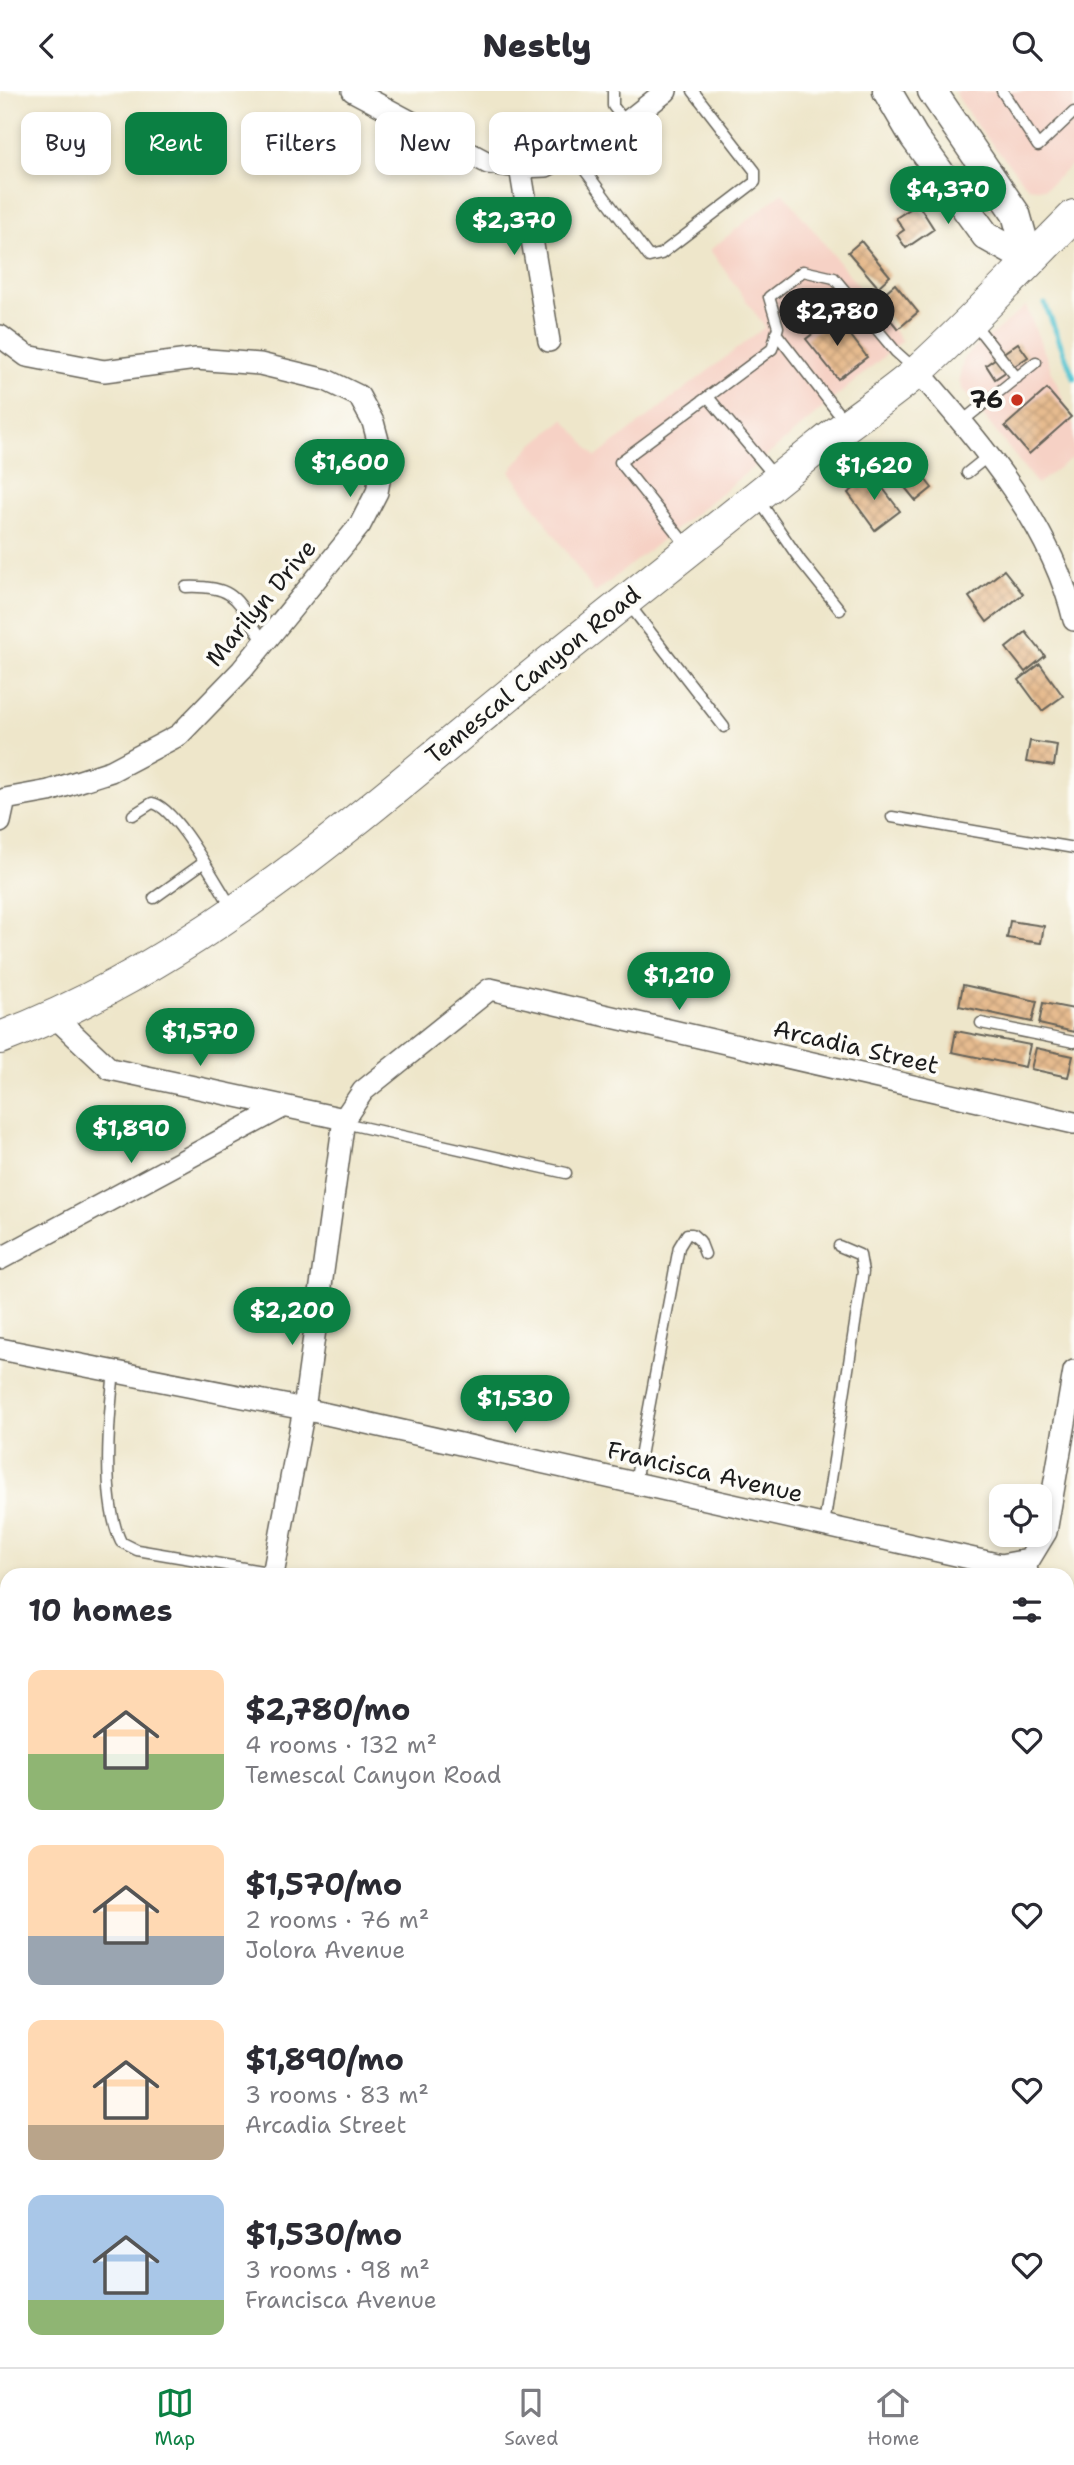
<!DOCTYPE html>
<meta charset="utf-8">
<style>
:root{--surface:#fff;--page:#f2f2f3;--text:#2b2b33;--muted:#7c7c81;--line:#e1e1e2;--accent:#0b8043}
body{margin:0;font-family:"Shantell Sans",sans-serif;background:var(--page);color:var(--text);height:100vh;display:flex;flex-direction:column;font-size:26px;white-space:nowrap}
*{box-sizing:border-box;margin:0}
p{font-size:23px;color:var(--muted)}
.icon{flex:none;width:38px;height:38px;fill:none;stroke:currentColor;stroke-width:2;stroke-linecap:round;stroke-linejoin:round}
.map{position:relative;flex:1;overflow:hidden}
.details{position:absolute;left:0px;top:1477px;width:1074px;height:800px;display:flex;flex-direction:column;background:var(--surface);border-radius:21px 21px 0 0;box-shadow:0 4px 10px #0003}
.details>*{flex:none}
.hud{position:absolute;left:21px;top:21px;width:700px;height:63px;display:flex;gap:14px}
.controls{position:absolute;left:989px;top:1393px;display:grid;gap:14px}
.controls a{display:grid;place-items:center;width:63px;height:63px;border-radius:14px;background:var(--surface);box-shadow:0 4px 10px #0003;font-size:35px}
.price{position:absolute;translate:-50% -60px;padding:0 16px;border-radius:24px;background:var(--accent);color:#fff;font-size:23px;line-height:46px;filter:drop-shadow(0 2px 4px #0008)}
.price::after{content:'';position:absolute;left:50%;top:42px;width:21px;height:16px;margin-left:-10px;background:inherit;clip-path:polygon(0 0,100% 0,50% 100%)}
.price.on{background:#222;color:#fff}
ul{padding:0;list-style:none}
li{display:flex;align-items:center;gap:21px;height:175px;padding:0 28px}
li span{display:grid;place-items:center;flex:none;width:196px;height:140px;border-radius:14px;color:#555}
li>.icon{margin-inline-start:auto}
span .icon{width:84px;height:84px;fill:#fffc;stroke-width:1}
li b{font-size:30px}
h2{display:flex;justify-content:space-between;align-items:center;height:84px;padding:0 28px;font-size:30px}
.pill{padding:0 24px;border-radius:14px;background:var(--surface);box-shadow:0 4px 10px #0003;font-size:24px;line-height:63px}
.pill.on{background:var(--accent);color:#fff}
header{display:flex;justify-content:space-between;align-items:center;height:91px;padding:0 28px;background:var(--surface);font-size:32px;font-weight:800}
.menu{display:flex;justify-content:space-around;align-items:center;height:98px;border-top:2px solid var(--line);background:var(--surface);font-size:19px;color:var(--muted)}
.menu a{display:grid;justify-items:center;gap:4px}
.menu .on{color:var(--accent)}
.map>svg:first-child{display:block}
</style>
<header><svg class="icon" aria-label="back" viewBox="0 0 24 24"><path d="M15 5l-7 7 7 7"/></svg>Nestly<svg class="icon" aria-label="search" viewBox="0 0 24 24"><circle cx="10" cy="10" r="6"/><path d="M15 15l6 6"/></svg></header>
<div class="map">
<svg width="1074" height="2276" viewBox="0 0 1074 2276">
<defs>
<pattern id="building-cross-hatch" width="8" height="8" patternUnits="userSpaceOnUse" patternTransform="scale(1.75)"><rect width="8" height="8" fill="#e6bb8f"/><path d="M0 0l8 8M0 8l8-8" fill="none" stroke="#c5a07b"/></pattern>
</defs>
<rect width="100%" height="100%" fill="#fdfcf7"/>
<filter id="ink" filterUnits="userSpaceOnUse"><feTurbulence type="fractalNoise" baseFrequency=".0143" numOctaves="2"/><feDisplacementMap in="SourceGraphic" scale="14" xChannelSelector="R" yChannelSelector="G"/><feConvolveMatrix kernelMatrix="1 2 1 2 8 2 1 2 1" color-interpolation-filters="sRGB"/></filter>
<filter id="wash" filterUnits="userSpaceOnUse"><feTurbulence type="fractalNoise" baseFrequency=".00686" numOctaves="4" result="noise"/><feDisplacementMap in="SourceGraphic" scale="28" xChannelSelector="R" yChannelSelector="G"/><feGaussianBlur stdDeviation="1.57" result="paint"/><feColorMatrix in="noise" values="0 0 0 0 0 0 0 0 0 0 0 0 0 0 0 0 0 1.4 0 .05"/><feComposite in="paint" operator="in"/></filter>
<g filter="url(#wash)">
<rect width="100%" height="100%" fill="#eee6ca"/>
<path fill="#f6d1c5" d="M954 0H1074V72L1045 98 1028 96 976 34Z
M783 101 902 250 756 374 595 502 510 380 530 356 564 328 596 366 765 236 710 159Z
M1026 215 1074 336V365L1037 393 962 298 959 288 964 266Z"/>
<g fill="none" stroke-linecap="round" stroke-linejoin="round">
<path stroke="#5ac6d3" stroke-width="5" d="M1045 213 1074 287"/>
</g>
<g id="blocks">
<path fill="url(#building-cross-hatch)" d="M918 113 934 138 906 157 897 144 904 139 896 127Z
M861 150 890 185 878 196 848 161Z
M895 193 918 221 898 238 875 210Z
M836 225 867 266 838 288 806 248Z
M1018 252 1028 266 995 288 986 274Z
M1047 298 1071 326 1029 363 1005 335Z
M911 370 932 397 916 410 894 383Z
M873 384 900 420 875 439 848 402Z
M1004 479 1023 503 987 531 969 506Z
M1026 541 1045 565 1025 581 1006 557Z
M1040 573 1063 605 1042 620 1019 589Z
M1030 650 1057 654 1054 675 1026 671Z
M1010 830 1044 835 1041 852 1007 847Z
M963 894 1037 910 1032 931 959 915Z
M1043 912 1074 918V941L1039 933Z
M956 940 1030 954 1025 976 952 961Z
M1036 957 1073 965 1068 986 1031 978Z"/>
</g>
</g>
<g filter="url(#ink)">
<use href="#blocks" fill-opacity="0" stroke="#666359" stroke-width="2"/>
<g fill="none" stroke-linecap="round" stroke-linejoin="round">
<defs>
<path id="lane" d="M613 0V15L626 32
M1002 0 1038 55 1074 21
M572 62 649 166 661 163 755 91V80L693 0
M973 231 1017 287
M776 242 845 331
M708 306 776 387
M960 332 1036 271
M967 382 987 366
M758 408 800 469 840 519
M687 455 620 371 772 258 778 236 769 206 803 180 834 187 896 261 915 278
M186 496C240 494 237 512 264 551
M627 511 724 636
M133 724 152 712C176 715 218 796 233 818
M892 726 1074 757
M154 807 203 772
M981 932 1074 951
M344 1032 566 1082
M114 1280C109 1326 101 1410 121 1451L137 1459 274 1482
M635 1392 679 1156 687 1143H692L700 1150 705 1163
M824 1434 863 1181 860 1164 839 1155
M1029 1469 1034 1484"/>
<path id="street" d="M353 0 488 72 520 76 546 75 572 62 622 35 666 0
M520 76 549 250
M0 245 27 265 104 280 196 268 260 273 326 289 359 305 373 331 383 368 377 401 360 434 242 579 179 644 111 680 49 700 5 708
M918 280C981 353 1051 432 1074 529
M0 731 5 708
M55 926 110 978 344 1028
M344 1028 363 1000 490 898 1074 1032
M0 1168 281 1017
M0 1258 304 1318 1001 1474 1029 1469 1046 1441 1074 1280
M273 1484 304 1318 344 1028
M0 1781 7 1783
M907 2276 908 2270"/>
<path id="secondary" d="M887 0 914 46 986 145 1029 169
M932 0 1016 123 1029 169"/>
<path id="primary" d="M0 947C210 868 377 709 549 571 640 498 731 426 821 354 853 328 888 306 919 279 973 230 1023 176 1074 125"/>
</defs>
<use href="#lane" stroke="#666359" stroke-width="13"/>
<use href="#street" stroke="#666359" stroke-width="24"/>
<use href="#secondary" stroke="#666359" stroke-width="31"/>
<use href="#primary" stroke="#666359" stroke-width="34"/>
<use href="#lane" stroke="#fff" stroke-width="10"/>
<use href="#street" stroke="#fff" stroke-width="21"/>
<use href="#secondary" stroke="#fff" stroke-width="28"/>
<use href="#primary" stroke="#fff" stroke-width="32"/>
</g>
</g>
<circle fill="#c8321e" stroke="#fdfcf7" stroke-width="2.5" cx="1017" cy="309" r="7"/>
<g text-anchor="middle" stroke-width="7" stroke-linejoin="round" paint-order="stroke">
<g font-size="24" font-weight="bold" fill="#1c1c1c" stroke="#fdfcf7" text-anchor="end">
<text x="1003" y="317">76</text>
</g>
<g font-size="24" fill="#1c1c1c" stroke="#fdfcf7">
<text transform="translate(261 512) rotate(-50)" y="8">Marilyn Drive</text>
<text transform="translate(533 584) rotate(-39)" y="8">Temescal Canyon Road</text>
<text transform="translate(856 956) rotate(13)" y="8">Arcadia Street</text>
<text transform="translate(705 1381) rotate(13)" y="8">Francisca Avenue</text>
</g>
</g>
</svg>
<div class="controls">
<a><svg class="icon" aria-label="locate" viewBox="0 0 24 24"><circle cx="12" cy="12" r="6"/><path d="M12 2v4M12 18v4M2 12h4M18 12h4"/></svg></a>
</div>
<b class="price" style="left:948px;top:135px">$4,370</b>
<b class="price" style="left:514px;top:166px">$2,370</b>
<b class="price on" style="left:837px;top:257px">$2,780</b>
<b class="price" style="left:350px;top:408px">$1,600</b>
<b class="price" style="left:874px;top:411px">$1,620</b>
<b class="price" style="left:679px;top:921px">$1,210</b>
<b class="price" style="left:200px;top:977px">$1,570</b>
<b class="price" style="left:131px;top:1074px">$1,890</b>
<b class="price" style="left:292px;top:1256px">$2,200</b>
<b class="price" style="left:515px;top:1344px">$1,530</b>
<div class="hud">
<a class="pill">Buy</a>
<a class="pill on">Rent</a>
<a class="pill">Filters</a>
<a class="pill">New</a>
<a class="pill">Apartment</a>
</div>
<section class="details">
<h2>10 homes<svg class="icon" aria-label="filters" viewBox="0 0 24 24"><path d="M4 7h16M4 17h16"/><circle cx="9" cy="7" r="2"/><circle cx="15" cy="17" r="2"/></svg></h2>
<ul>
<li><span style="background:linear-gradient(#ffd9b3 60%,#8fb573 0)"><svg class="icon" aria-label="home" viewBox="0 0 24 24"><path d="M3 11l9-7 9 7M6 9v11h12V9"/></svg></span><div><b>$2,780/mo</b><p>4 rooms · 132 m²</p><p>Temescal Canyon Road</p></div><svg class="icon" aria-label="heart" viewBox="0 0 24 24"><path d="M12 20l-8-8c-3-5 5-10 8-4 3-6 11-1 8 4z"/></svg></li>
<li><span style="background:linear-gradient(#ffd9b3 65%,#9aa5b1 0)"><svg class="icon" aria-label="home" viewBox="0 0 24 24"><path d="M3 11l9-7 9 7M6 9v11h12V9"/></svg></span><div><b>$1,570/mo</b><p>2 rooms · 76 m²</p><p>Jolora Avenue</p></div><svg class="icon" aria-label="heart" viewBox="0 0 24 24"><path d="M12 20l-8-8c-3-5 5-10 8-4 3-6 11-1 8 4z"/></svg></li>
<li><span style="background:linear-gradient(#ffd9b3 75%,#b9a48a 0)"><svg class="icon" aria-label="home" viewBox="0 0 24 24"><path d="M3 11l9-7 9 7M6 9v11h12V9"/></svg></span><div><b>$1,890/mo</b><p>3 rooms · 83 m²</p><p>Arcadia Street</p></div><svg class="icon" aria-label="heart" viewBox="0 0 24 24"><path d="M12 20l-8-8c-3-5 5-10 8-4 3-6 11-1 8 4z"/></svg></li>
<li><span style="background:linear-gradient(#a9c7e8 75%,#8fb573 0)"><svg class="icon" aria-label="home" viewBox="0 0 24 24"><path d="M3 11l9-7 9 7M6 9v11h12V9"/></svg></span><div><b>$1,530/mo</b><p>3 rooms · 98 m²</p><p>Francisca Avenue</p></div><svg class="icon" aria-label="heart" viewBox="0 0 24 24"><path d="M12 20l-8-8c-3-5 5-10 8-4 3-6 11-1 8 4z"/></svg></li>
</ul>
</section>
</div>
<nav class="menu">
<a class="on"><svg class="icon" aria-label="map" viewBox="0 0 24 24"><path d="M3 6l6-2 6 2 6-2v14l-6 2-6-2-6 2zM9 4v14M15 6v14"/></svg>Map</a>
<a><svg class="icon" aria-label="saved" viewBox="0 0 24 24"><path d="M7 4h10v16l-5-4-5 4z"/></svg>Saved</a>
<a><svg class="icon" aria-label="home" viewBox="0 0 24 24"><path d="M3 11l9-7 9 7M6 9v11h12V9"/></svg>Home</a>
</nav>
